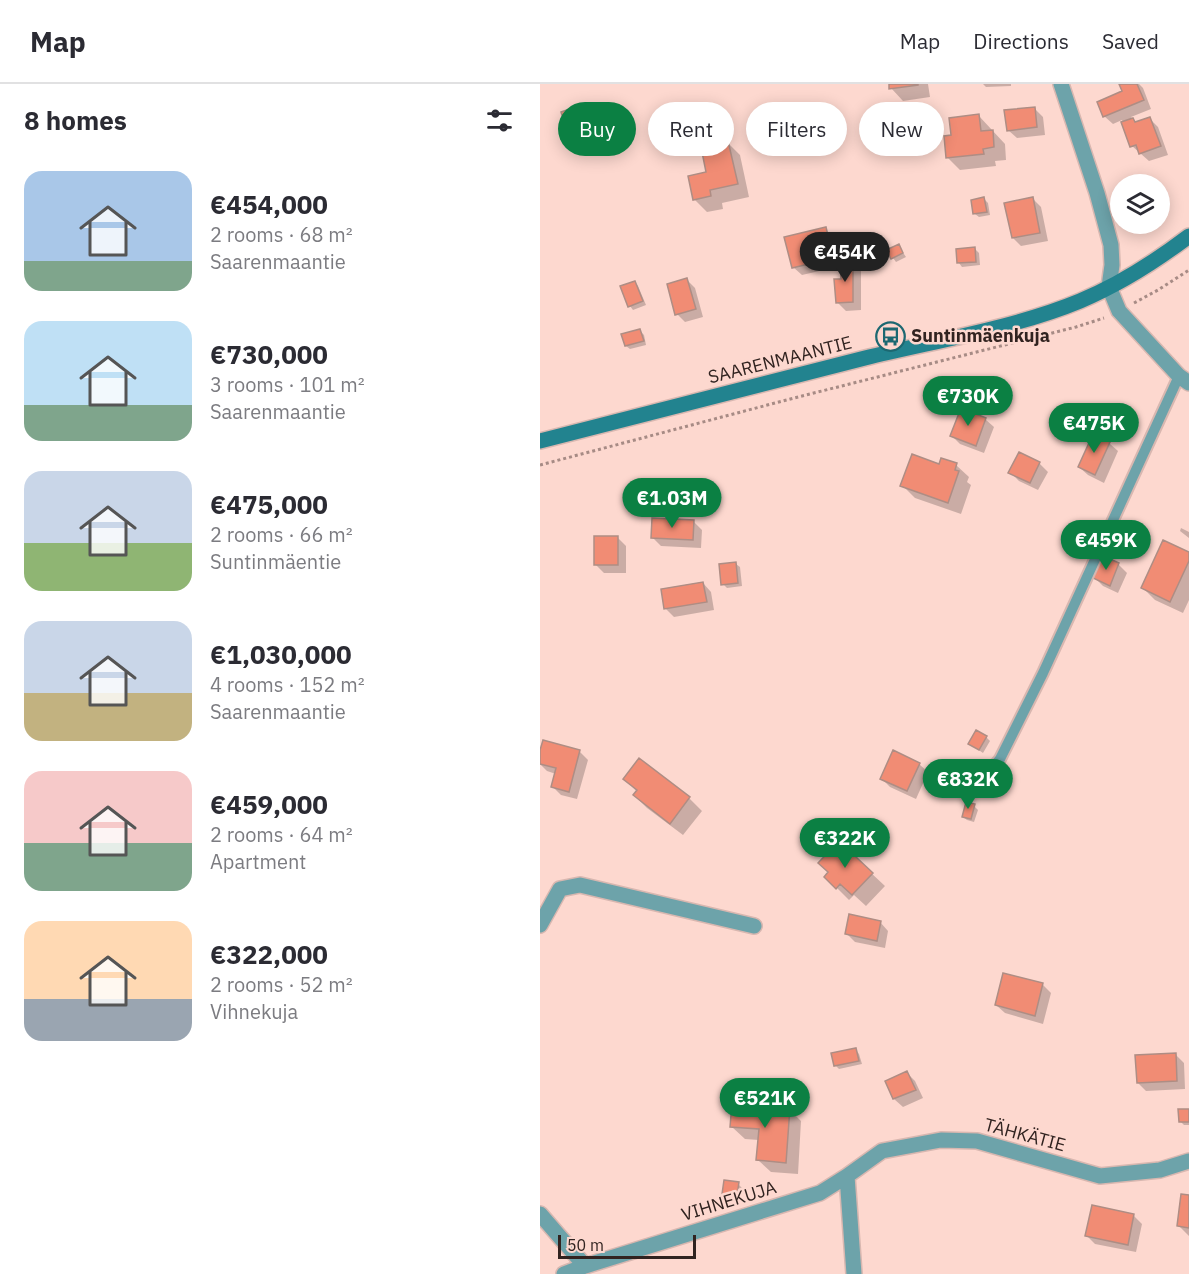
<!DOCTYPE html>
<meta charset="utf-8">
<style>
:root{--surface:#fff;--page:#f2f2f3;--text:#2b2b33;--muted:#7c7c81;--line:#e1e1e2;--accent:#0b8043}
body{margin:0;font-family:"IBM Plex Sans",sans-serif;background:var(--page);color:var(--text);height:100vh;display:flex;flex-direction:column;font-size:22px;white-space:nowrap}
*{box-sizing:border-box;margin:0}
p{font-size:20px;color:var(--muted)}
.icon{flex:none;width:33px;height:33px;fill:none;stroke:currentColor;stroke-width:2;stroke-linecap:round;stroke-linejoin:round}
.map{position:relative;flex:1;overflow:hidden}
.details{display:flex;flex-direction:column;background:var(--surface);width:540px}
.details>*{flex:none}
.guide{position:absolute;left:18px;top:18px;width:540px;height:54px;display:flex;gap:12px}
.tools{position:absolute;left:570px;top:90px;display:grid;gap:12px}
.tools a{display:grid;place-items:center;width:60px;height:60px;border-radius:50%;background:var(--surface);box-shadow:0 3px 15px #0003;font-size:30px}
.scale{position:absolute;left:18px;bottom:15px;width:138px;box-sizing:border-box;padding-left:6px;border:3px solid #312320;border-top:0;font-size:16px;line-height:21px;white-space:nowrap;color:#312320;-webkit-text-stroke:4px #fdd8cf;paint-order:stroke}
.price{position:absolute;translate:-50% -51px;padding:0 14px;border-radius:21px;background:var(--accent);color:#fff;font-size:20px;line-height:39px;filter:drop-shadow(0 2px 3px #0008)}
.price::after{content:'';position:absolute;left:50%;top:36px;width:18px;height:14px;margin-left:-9px;background:inherit;clip-path:polygon(0 0,100% 0,50% 100%)}
.price.current{background:#222;color:#fff}
ul{padding:0;list-style:none}
li{display:flex;align-items:center;gap:18px;height:150px;padding:0 24px}
li span{display:grid;place-items:center;flex:none;width:168px;height:120px;border-radius:18px;color:#555}
li>.icon{margin-inline-start:auto}
span .icon{width:72px;height:72px;fill:#fffc;stroke-width:1}
li b{font-size:26px}
h2{display:flex;justify-content:space-between;align-items:center;height:72px;padding:0 24px;font-size:26px}
.chip{padding:0 21px;border-radius:27px;background:var(--surface);box-shadow:0 3px 15px #0003;font-size:21px;line-height:54px}
.chip.current{background:var(--accent);color:#fff}
header{display:flex;align-items:center;gap:36px;box-sizing:border-box;height:84px;padding:0 30px;background:var(--surface);border-bottom:2px solid var(--line)}
header strong{font-size:28px}
nav{display:flex;gap:33px;margin-inline-start:auto;font-size:21px}
main{display:flex;flex:1;min-height:0}
.map>svg:first-child{display:block}
</style>
<header>
<strong>Map</strong>
<nav><a>Map</a><a>Directions</a><a>Saved</a></nav>
</header>
<main>
<section class="details">
<h2>8 homes<svg class="icon" aria-label="filters" viewBox="0 0 24 24"><path d="M4 7h16M4 17h16"/><circle cx="9" cy="7" r="2"/><circle cx="15" cy="17" r="2"/></svg></h2>
<ul>
<li><span style="background:linear-gradient(#a9c7e8 75%,#7fa58c 0)"><svg class="icon" aria-label="home" viewBox="0 0 24 24"><path d="M3 11l9-7 9 7M6 9v11h12V9"/></svg></span><div><b>€454,000</b><p>2 rooms · 68 m²</p><p>Saarenmaantie</p></div></li>
<li><span style="background:linear-gradient(#bfe0f5 70%,#7fa58c 0)"><svg class="icon" aria-label="home" viewBox="0 0 24 24"><path d="M3 11l9-7 9 7M6 9v11h12V9"/></svg></span><div><b>€730,000</b><p>3 rooms · 101 m²</p><p>Saarenmaantie</p></div></li>
<li><span style="background:linear-gradient(#c9d6e8 60%,#8fb573 0)"><svg class="icon" aria-label="home" viewBox="0 0 24 24"><path d="M3 11l9-7 9 7M6 9v11h12V9"/></svg></span><div><b>€475,000</b><p>2 rooms · 66 m²</p><p>Suntinmäentie</p></div></li>
<li><span style="background:linear-gradient(#c9d6e8 60%,#c2b280 0)"><svg class="icon" aria-label="home" viewBox="0 0 24 24"><path d="M3 11l9-7 9 7M6 9v11h12V9"/></svg></span><div><b>€1,030,000</b><p>4 rooms · 152 m²</p><p>Saarenmaantie</p></div></li>
<li><span style="background:linear-gradient(#f6c9c9 60%,#7fa58c 0)"><svg class="icon" aria-label="home" viewBox="0 0 24 24"><path d="M3 11l9-7 9 7M6 9v11h12V9"/></svg></span><div><b>€459,000</b><p>2 rooms · 64 m²</p><p>Apartment</p></div></li>
<li><span style="background:linear-gradient(#ffd9b3 65%,#9aa5b1 0)"><svg class="icon" aria-label="home" viewBox="0 0 24 24"><path d="M3 11l9-7 9 7M6 9v11h12V9"/></svg></span><div><b>€322,000</b><p>2 rooms · 52 m²</p><p>Vihnekuja</p></div></li>
</ul>
</section>
<div class="map">
<svg width="649" height="1190" viewBox="0 0 649 1190">
<rect width="100%" height="100%" fill="#fdd8cf"/>
<path fill="#0003" d="M350 0H388L390 13 363 17 351 4Z
M443 0H471V2L446 3Z
M583 0H599L603 4 611 25 591 33 597 39 609 34 618 43 628 71 609 77 592 62 582 36 573 40 564 32 584 8Z
M44 22 52 30 60 55 39 62 31 53Z
M494 24 503 33 505 51 477 54 468 46Z
M439 32 465 60 466 76 455 77 456 82 420 86 408 74 412 52Z
M188 59 200 71 209 113 182 119 183 125 167 128 155 116 150 93 168 89Z
M444 115 448 119 450 131 439 133 435 130Z
M493 115 501 123 508 157 481 162 473 154Z
M285 145 293 153 300 178H312L321 186V226L306 227 297 218 302 196 301 182 262 191 253 183Z
M358 161 366 173 356 178 348 167Z
M435 165 439 169 440 181 422 183 419 179Z
M147 196 155 204 163 233 145 238 137 230Z
M95 198 98 202 106 221 93 226 90 222Z
M100 247 104 251 106 261 90 265 86 262Z
M445 335 454 343 444 369 420 360 412 352Z
M569 359 578 367 564 399 548 391 539 383Z
M499 379 508 388 498 406 479 397 470 388Z
M416 381 429 393 427 398 431 401 421 430 375 414 362 401 400 382Z
M153 437 162 446 161 464 121 462 112 453Z
M641 444 649 448V454L640 447Z
M78 454 86 462V489H64L55 480Z
M649 470V516L643 529 615 516 603 504Z
M564 474 579 481 587 489 578 509 563 502 555 494Z
M196 480 200 483 202 502 187 504 183 500Z
M163 499 171 508 174 526 134 533 126 525Z
M446 653 450 657 443 669 430 660Z
M4 658 40 668 48 676 37 715 21 711 12 702 16 690 7 687 0 680Z
M99 676 149 714 162 727 143 751 107 724 94 711 97 708 85 695Z
M379 680 388 688 376 715 350 703 342 695Z
M434 722 438 726 434 738 427 736 423 733Z
M299 759 345 802 326 822 314 811 309 816 286 793 290 789Z
M340 838 348 847 345 864 315 858 307 850Z
M464 891 503 901 511 909 503 940 465 929 456 921Z
M316 966 319 970 322 980 299 985 295 981Z
M635 970 644 979 645 1005 606 1007 598 999Z
M367 989 375 997 383 1014 363 1023 354 1015 347 998Z
M249 1025 261 1037 258 1090 231 1088 218 1076 219 1056 205 1055 192 1043Z
M649 1026V1041H644L641 1038Z
M198 1100 202 1104 199 1122 186 1120 183 1116Z
M649 1112V1152L639 1142Z
M593 1131 602 1140 596 1168 555 1160 547 1152Z"/>
<path fill="#f18c74" stroke="#ae8d84" stroke-width="1.5" d="M349 0H378V1L349 5Z
M579 0H597L604 16 563 33 557 18 582 7Z
M44 20 53 47 29 54 21 28Z
M495 23 497 43 467 47 464 26Z
M439 30 441 47 453 46 454 63 443 65 444 70 406 74 404 52 411 51 409 34Z
M610 33 621 62 599 70 596 61 590 63 581 38 593 34 595 38Z
M188 57 198 100 170 106 171 112 153 116 148 92 166 88 161 63Z
M444 113 447 128 433 130 431 116Z
M493 113 500 149 472 154 464 119Z
M286 143 293 174 252 184 244 153Z
M359 160 363 169 351 175 346 166Z
M435 163 436 178 417 179 416 165Z
M313 176V218L296 219 294 195H301L300 177Z
M147 194 156 225 135 231 127 200Z
M95 197 103 217 88 223 80 202Z
M100 245 104 257 85 262 81 250Z
M421 324 446 334 436 362 410 352Z
M553 350 570 358 555 391 538 383Z
M479 368 500 378 490 399 468 389Z
M372 370 399 380 401 374 417 379 415 386 419 387 408 419 360 402Z
M112 434 154 436 153 456 111 454Z
M54 452H78V481H54Z
M623 456 649 468V477L630 518 601 504Z
M563 472 579 479 570 502 553 494Z
M196 478 198 499 181 501 179 480Z
M163 498 167 518 124 525 121 505Z
M436 646 447 652 439 666 428 660Z
M3 656 40 666 29 708 11 703 16 684 0 680V666Z
M353 666 380 679 367 707 340 695Z
M99 674 150 713 130 740 93 711 97 706 83 695Z
M426 718 435 720 431 735 422 733Z
M299 757 333 789 312 811 300 800 296 805 284 793 288 788 278 779Z
M309 830 341 837 337 857 305 850Z
M463 889 503 899 495 932 455 921Z
M316 964 319 977 294 982 291 969Z
M636 969 637 997 597 999 595 971Z
M367 987 376 1006 353 1015 345 997Z
M192 1019 250 1023 246 1079 216 1076 219 1045 190 1043Z
M638 1025H649V1038H639Z
M184 1096 199 1098 196 1119 181 1117Z
M641 1110 649 1111V1144L637 1142Z
M552 1121 594 1130 588 1161 545 1152Z"/>
<g fill="none" stroke-linecap="round" stroke-linejoin="round">
<defs>
<path id="lane" d="M437 703 460 675 503 589 639 292"/>
<path id="street" d="M521 0 557 109 571 161 572 181 569 203 579 227 639 292 649 299
M0 841 20 805 40 801 214 842
M0 1130 45 1182 280 1109 307 1092
M24 1190 45 1182
M314 1190 307 1092 342 1067 401 1056 437 1057 560 1092 620 1086 649 1077"/>
<path id="secondary" d="M0 357C109 330 217 302 325 274 394 257 475 244 540 217 578 201 616 177 649 152"/>
</defs>
<use href="#lane" stroke="#d8b7b0" stroke-width="14"/>
<use href="#street" stroke="#d8b7b0" stroke-width="18"/>
<use href="#secondary" stroke="#d8b7b0" stroke-width="18"/>
<path stroke="#a78b85" stroke-width="3" stroke-dasharray="3 3" stroke-linecap="butt" d="M594 219 618 206 649 186
M0 381 254 314 536 243 564 234"/>
<use href="#lane" stroke="#6da3aa" stroke-width="10"/>
<use href="#street" stroke="#6da3aa" stroke-width="15"/>
<use href="#secondary" stroke="#22838f" stroke-width="15"/>
</g>
<defs>
<symbol id="bus-ring" viewBox="-11 -11 22 22"><circle r="9.5" fill="#fdd8cf" stroke="#1c6871" stroke-width="1.5"/><path d="M-5-6H5V4H4V6H2V4H-2V6H-4V4H-5ZM-3.5-4V0h7V-4ZM-3.5 1.2v1.5H-2V1.2ZM2 1.2v1.5H3.5V1.2Z" fill="#1c6871"/></symbol>
</defs>
<g fill-rule="evenodd">
<use href="#bus-ring" x="334" y="236" width="33" height="33"/>
</g>
<g text-anchor="middle" stroke-width="5" stroke-linejoin="round" paint-order="stroke">
<g font-size="18" font-weight="bold" fill="#312320" stroke="#fdd8cf" text-anchor="start">
<text x="371" y="258">Suntinmäenkuja</text>
</g>
<g font-size="18" fill="#312320" stroke="#fdd8cf">
<text transform="translate(240 276) rotate(-14)" y="6">SAARENMAANTIE</text>
<text transform="translate(485 1051) rotate(15)" y="6">TÄHKÄTIE</text>
<text transform="translate(189 1117) rotate(-17)" y="6">VIHNEKUJA</text>
</g>
</g>
</svg>
<div class="tools">
<a><svg class="icon" aria-label="layers" viewBox="0 0 24 24"><path d="M12 4l9 5-9 5-9-5zM3 14l9 5 9-5"/></svg></a>
</div>
<div class="scale">50 m</div>
<b class="price current" style="left:305px;top:199px">€454K</b>
<b class="price" style="left:428px;top:343px">€730K</b>
<b class="price" style="left:554px;top:370px">€475K</b>
<b class="price" style="left:132px;top:445px">€1.03M</b>
<b class="price" style="left:566px;top:487px">€459K</b>
<b class="price" style="left:428px;top:726px">€832K</b>
<b class="price" style="left:305px;top:785px">€322K</b>
<b class="price" style="left:225px;top:1045px">€521K</b>
<div class="guide">
<a class="chip current">Buy</a>
<a class="chip">Rent</a>
<a class="chip">Filters</a>
<a class="chip">New</a>
</div>
</div>
</main>
